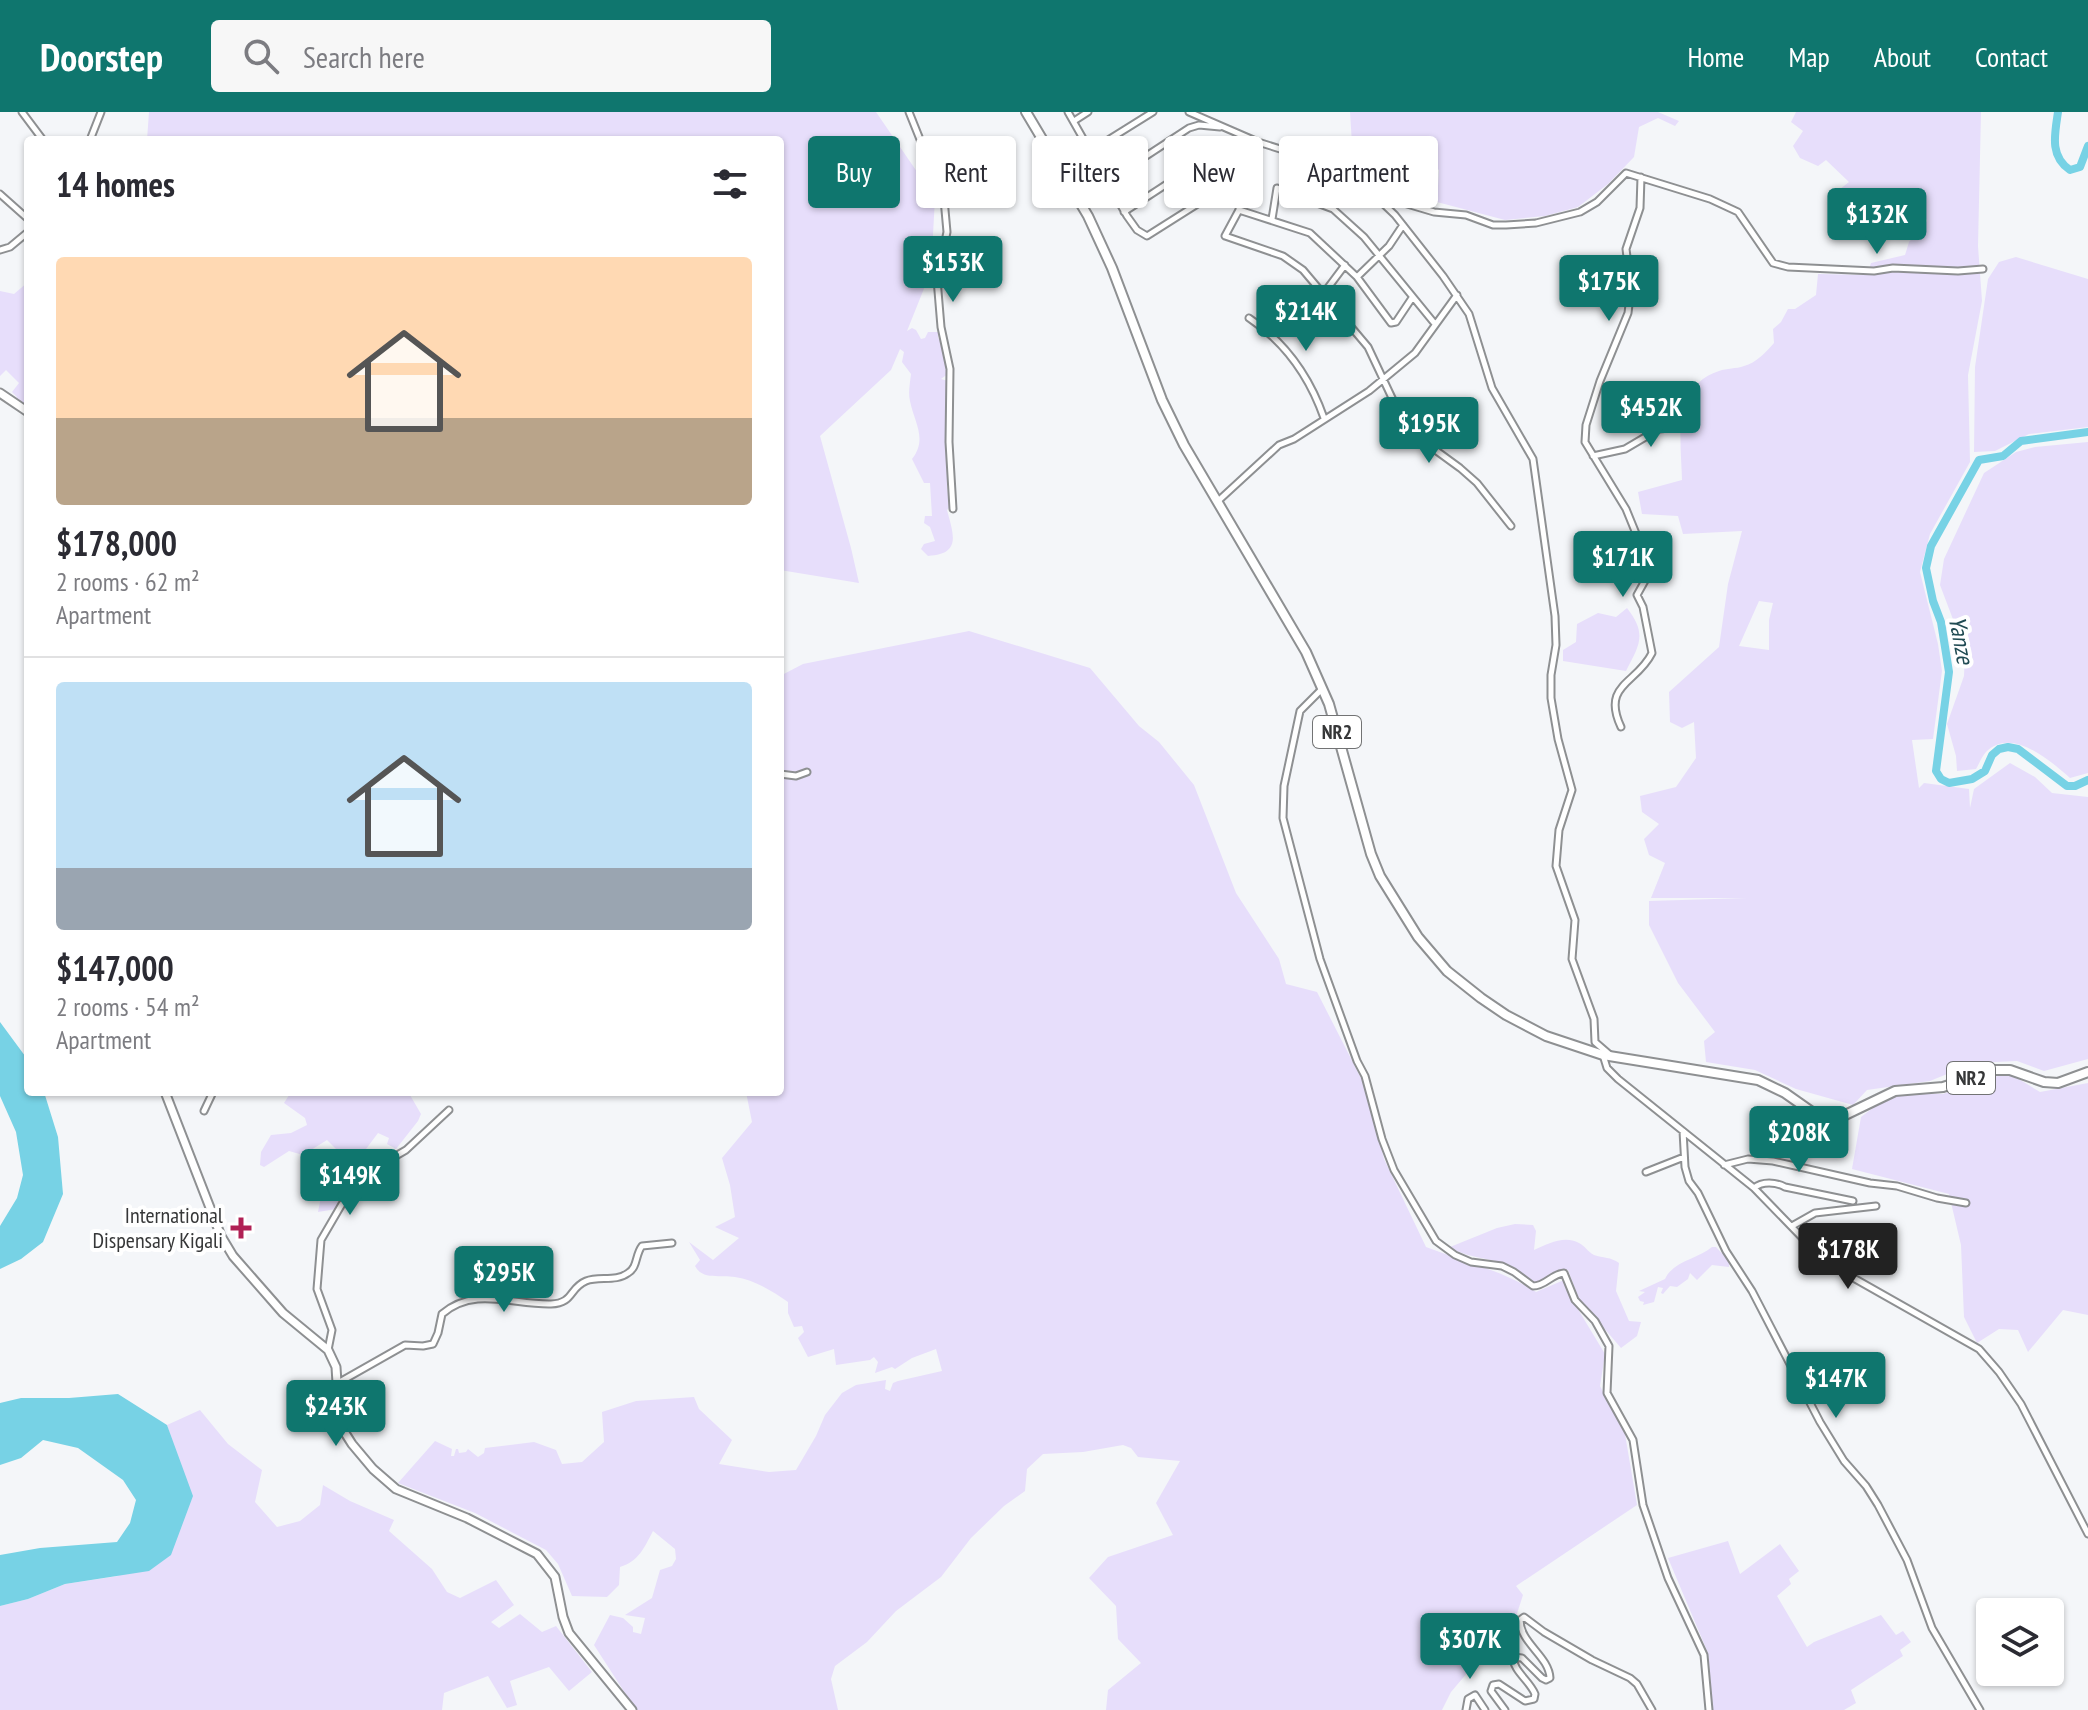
<!DOCTYPE html>
<meta charset="utf-8">
<style>
:root{--surface:#fff;--page:#f7f7f7;--text:#2b2b33;--muted:#7c7c81;--line:#e1e1e2;--accent:#0f766e}
body{margin:0;font-family:"PT Sans Narrow",sans-serif;background:var(--page);color:var(--text);height:100vh;display:flex;flex-direction:column;font-size:30px;white-space:nowrap}
*{box-sizing:border-box;margin:0}
p{font-size:26px;color:var(--muted)}
.icon{flex:none;width:44px;height:44px;fill:none;stroke:currentColor;stroke-width:2;stroke-linecap:round;stroke-linejoin:round}
.map{position:relative;flex:1;overflow:hidden}
.details{position:absolute;left:24px;top:24px;width:760px;height:960px;display:flex;flex-direction:column;background:var(--surface);border-radius:8px;box-shadow:0 2px 6px #0004}
.details>*{flex:none}
.hud{position:absolute;left:808px;top:24px;width:760px;height:72px;display:flex;gap:16px}
.tools{position:absolute;left:1976px;top:1486px;display:grid;gap:16px}
.tools a{display:grid;place-items:center;width:88px;height:88px;border-radius:8px;background:var(--surface);box-shadow:0 2px 6px #0004;font-size:40px}
.price{position:absolute;translate:-50% -68px;padding:0 18px;border-radius:8px;background:var(--accent);color:#fff;font-size:26px;line-height:52px;filter:drop-shadow(0 2px 4px #0008)}
.price::after{content:'';position:absolute;left:50%;top:48px;width:24px;height:18px;margin-left:-12px;background:inherit;clip-path:polygon(0 0,100% 0,50% 100%)}
.price.selected{background:#222;color:#fff}
ul{padding:0;list-style:none}
li{display:grid;align-content:center;gap:16px;height:424px;padding:0 32px}
li+li{border-top:2px solid var(--line)}
li span{display:grid;place-items:center;height:248px;border-radius:8px;color:#555}
li>.icon{margin-inline-start:auto}
span .icon{width:144px;height:144px;fill:#fffc;stroke-width:1}
li b{font-size:34px}
h2{display:flex;justify-content:space-between;align-items:center;height:96px;padding:0 32px;font-size:34px}
.tag{padding:0 28px;border-radius:8px;background:var(--surface);box-shadow:0 2px 6px #0004;font-size:28px;line-height:72px}
.tag.selected{background:var(--accent);color:#fff}
header{display:flex;align-items:center;gap:48px;box-sizing:border-box;height:112px;padding:0 40px;background:var(--accent);color:#fff}
header strong{font-size:38px}
nav{display:flex;gap:44px;margin-inline-start:auto;font-size:28px}
.search{width:560px;height:72px;background:var(--page);display:flex;align-items:center;gap:20px;box-sizing:border-box;padding:0 28px;border-radius:8px;color:var(--muted);font-size:30px}
.map>svg:first-child{display:block}
</style>
<header>
<strong>Doorstep</strong>
<div class="search"><svg class="icon" aria-label="search" viewBox="0 0 24 24"><circle cx="10" cy="10" r="6"/><path d="M15 15l6 6"/></svg>Search here</div>
<nav><a>Home</a><a>Map</a><a>About</a><a>Contact</a></nav>
</header>
<div class="map">
<svg width="2088" height="1598" viewBox="0 0 2088 1598">
<rect width="100%" height="100%" fill="#f4f6f9"/>
<path fill="#e7defb" fill-rule="evenodd" d="M149 0H876L935 86 931 159 907 219 912 216 916 218 921 227 925 226 928 220H939L938 226 942 229 949 261 941 267 948 269 945 338 951 353 947 375 950 395 947 398C954 424 961 442 928 444L921 437 924 432 935 429 930 415 924 411 925 404H932L930 371H924L912 347C928 327 914 310 910 289 908 281 910 271 911 262L902 250 904 240 900 237 891 258 820 324 851 436 859 471 780 458V28H147Z
M1350 0H1658L1679 9 1675 14 1658 6 1639 15 1634 45 1608 72 1578 95 1545 104 1505 108 1437 90 1439 58 1435 55 1427 73 1419 68 1412 76 1402 66 1391 69 1362 96 1353 73 1383 47 1352 32Z
M1796 0H1981L1978 134 1982 189 1968 263 1970 350 1930 422 1920 460 1938 532 1942 559 1933 627 1912 628 1919 676 1924 671 1969 677 1970 696 1974 677 2010 651 2035 665 2052 681 2088 685V947L2044 959 2017 949 1974 951 1930 969 1867 978 1853 993 1796 977 1755 958 1706 950 1704 929 1715 920 1678 871 1649 813V789L1747 786H1651L1665 751 1649 743 1644 727 1659 712 1642 700 1640 684 1676 675 1696 646 1694 610 1682 616 1670 610 1669 580 1719 535 1728 472 1742 419 1683 422 1678 404 1642 402 1638 380 1682 368C1681 327 1671 275 1719 259 1727 256 1736 257 1744 254 1756 251 1766 240 1774 231L1773 217 1781 210 1788 197H1795L1816 183 1818 162 1867 163 1871 151 1905 143 1909 130 1927 109 1918 87 1902 99 1881 83 1852 100 1835 81 1849 70 1826 48 1818 54 1800 46 1793 34 1803 19 1791 10ZM1759 489 1773 491 1769 508V538L1739 534Z
M2016 145 2088 167V315L2029 322 1995 339 1974 340 1975 255 1988 167 1999 150Z
M28 170V282L21 299 14 293 17 285 12 280 19 271 6 258 0 264V179L14 182Z
M2088 330V661L2070 666C2051 649 2011 614 1986 640 1982 644 1979 652 1976 657L1957 659 1956 644 1947 612 1964 564 1965 539 1940 473 1944 447 1984 361 2016 340 2035 335Z
M1627 496C1647 522 1640 532 1626 559L1563 549V538L1576 530 1577 512 1598 501 1616 505Z
M969 519 1090 556 1139 614 1159 630 1194 673 1236 781 1279 847 1286 872 1317 880 1367 978 1384 1047 1426 1135C1462 1149 1504 1159 1536 1180L1564 1168 1567 1179 1605 1242 1600 1274 1625 1322 1637 1393 1516 1474 1523 1483 1511 1520 1479 1547 1451 1580 1442 1598H1106L1108 1578 1141 1551 1118 1527 1116 1494 1089 1466 1108 1445 1173 1423 1156 1391 1180 1349 1138 1345 1131 1336 1123 1333 1083 1340 1043 1342 1027 1357 1025 1379 1004 1394 971 1426 941 1465 896 1499 867 1530 835 1554 831 1567 838 1598H636L594 1533 610 1503 623 1506 633 1515V1520L641 1522 645 1506 625 1503 652 1486 660 1458 672 1454 676 1447 675 1437 653 1419C644 1436 639 1449 620 1455L619 1473 607 1485 572 1484 558 1452 546 1438 475 1401 398 1371 435 1329 452 1337 451 1344H454L456 1337H458L459 1341 466 1340 468 1337 478 1345 484 1341 485 1336 534 1330 556 1338 562 1352 582 1350 604 1330 602 1300 636 1289 694 1285 699 1297 732 1328 719 1352 769 1360 796 1358 816 1324 825 1303 842 1281 856 1273 886 1268 885 1277 890 1279 893 1271 898 1269 942 1259 936 1237 912 1246 895 1257 892 1255 875 1261 878 1250 874 1245 870 1248 836 1253 834 1237 808 1245 798 1226 804 1220 802 1214 794 1215 788 1201V1190C772 1179 755 1168 735 1165 721 1162 703 1169 695 1154L700 1148 689 1130 713 1148 739 1126 715 1115 735 1105 730 1073 722 1046 752 1010 746 980H780V564L803 552Z
M2012 963 2040 980 2088 971V1203L2063 1198 2028 1240 2018 1218 1999 1217 1977 1231 1964 1205 1961 1133 1949 1082 1852 1057 1861 1005 1882 989 1907 981 1943 982 1988 965Z
M291 980H415L410 983 421 1002 418 1009 396 1037 387 1032 389 1026 378 1021 366 1037 358 1071 336 1097 318 1100 325 1065 339 1066 347 1048 327 1028 303 1043 289 1039 264 1055 260 1053 261 1040 271 1023 291 1021 307 1013 305 1006 284 991Z
M1515 1112 1533 1113 1536 1119 1534 1138C1548 1132 1564 1123 1579 1131 1585 1134 1588 1140 1594 1143 1603 1146 1611 1145 1619 1151L1616 1179 1629 1209 1641 1210 1637 1224 1621 1236 1579 1187 1568 1158C1553 1157 1546 1171 1535 1170 1525 1169 1518 1157 1509 1153 1488 1145 1469 1147 1450 1135L1497 1116Z
M1712 1135H1716L1729 1149V1155L1712 1153 1697 1168 1690 1161 1688 1167 1677 1175 1670 1174 1663 1182 1661 1181 1663 1176 1658 1175 1654 1190 1643 1193 1644 1190 1640 1189 1638 1185 1645 1180 1639 1179 1665 1167C1673 1149 1698 1147 1712 1135Z
M200 1298 228 1332 262 1358 255 1390 277 1415 300 1409 320 1393 323 1373 350 1389 394 1408 389 1419 432 1457 447 1480 460 1486 496 1468 514 1493 491 1510 499 1516 520 1502 542 1520 556 1514 592 1560 569 1579 549 1555 510 1569 517 1593 507 1596 488 1564 444 1581 442 1598H0V1494L28 1487 65 1472 118 1464 178 1346 167 1313Z
M1728 1429 1740 1462 1780 1432 1799 1459 1789 1467 1791 1472 1777 1484 1807 1535 1814 1530 1881 1503 1896 1523 1903 1519 1911 1530 1900 1538 1903 1544 1851 1578 1856 1591 1844 1598H1713L1708 1541 1668 1446Z"/>
<path fill="#77d2e5" d="M0 910 28 948V980H44L58 1025 63 1082 43 1130 21 1147 0 1157V1114L17 1086 23 1063 16 1020 0 984Z
M118 1282 167 1313 193 1384 171 1443 149 1459 65 1472 28 1487 0 1494V1443L40 1436 117 1430 130 1411 136 1388 123 1368 78 1336 43 1328 21 1346 0 1353V1291L21 1286H69Z"/>
<g fill="none" stroke-linecap="round" stroke-linejoin="round">
<path stroke="#77d2e5" stroke-width="8" d="M2058 0C2055 21 2049 44 2070 58L2080 55 2088 34
M2088 320 2021 329 2003 344 1979 348 1931 434 1926 456 1933 489 1941 510 1949 560 1936 659 1941 667 1949 671 1972 667 1985 659 1992 643 1999 637 2008 635 2018 637 2067 674H2075L2088 668"/>
<defs>
<path id="minor" d="M22 0 43 28
M909 0 944 87 947 120 937 167 941 215 950 257 949 330 953 397
M1068 0 1127 104 1137 118 1147 124 1215 81 1218 50 1215 47 1202 49 1124 100
M1189 0 1258 30 1309 46 1336 59 1371 80 1395 103 1443 164 1469 202 1492 276 1533 347 1555 504 1556 533 1551 563V586L1558 627 1572 678 1559 718 1556 754 1575 808 1572 847 1594 907 1595 930 1610 943
M1074 9 1088 0
M90 28 101 0
M1258 30 1242 55 1239 98 1225 124 1283 144 1303 158 1368 235 1401 305 1412 321 1460 356 1477 371 1511 414
M1092 38 1153 0
M1362 72 1397 89 1434 100 1466 103 1493 113H1506L1536 111 1580 100 1597 90 1626 61 1710 87 1738 100 1773 151 1788 155 1874 159 1893 156 1958 159 1983 157
M1215 81 1222 84 1240 85
M0 82 28 107
M1079 88 1189 16 1199 13 1220 15
M1239 98 1310 121 1357 165 1391 211 1396 210 1412 186
M1272 107 1277 76 1333 97 1364 125 1435 212
M0 138 10 135 28 120
M1357 165 1389 134 1403 113
M1324 181 1345 153
M1249 206C1285 230 1310 266 1324 306
M1593 344 1625 337 1659 317 1670 316 1686 295
M1217 390 1279 333 1294 327 1369 279 1415 241 1457 183
M1322 577 1300 599 1284 674 1283 706 1320 847 1357 949 1365 964 1382 1027 1394 1058 1436 1129 1455 1143 1471 1150 1502 1154 1514 1160 1533 1174C1546 1174 1551 1162 1564 1161L1575 1188 1595 1209 1609 1234 1607 1281 1633 1328 1643 1393 1668 1466 1704 1543 1709 1598
M1621 615C1601 572 1637 572 1652 541L1643 495 1637 483 1647 465 1640 447 1637 424 1626 397 1585 330 1586 313 1600 269 1628 201 1631 176 1626 137 1640 96 1641 65
M780 662 796 664 807 660
M1603 943 1607 956 1618 967 1754 1076 1818 1142 1850 1164 1979 1237 1999 1260 2021 1292 2088 1422
M204 999 213 980
M1683 1019 1685 1055 1689 1069 1698 1081 1726 1139 1752 1179 1820 1310 1844 1349 1866 1374 1878 1393 1907 1448 1932 1516 1980 1598
M1724 1053 1748 1047 1773 1049 1870 1071 1897 1074 1937 1086 1966 1091
M1646 1060 1684 1045
M1754 1076C1762 1069 1776 1070 1785 1075L1853 1089
M1792 1114 1815 1101 1876 1094
M328 1238 332 1218 317 1177 321 1128 342 1092 387 1049 406 1038 449 998
M338 1271 405 1233 423 1234 433 1232 438 1221 442 1202C474 1174 513 1193 551 1192 574 1191 569 1176 586 1169 599 1164 616 1170 628 1161 638 1155 635 1143 642 1134L672 1131
M1466 1598 1468 1587 1475 1583 1485 1598
M1505 1598 1491 1579 1493 1573 1499 1572 1525 1589 1534 1587 1535 1582C1530 1569 1513 1559 1513 1545L1522 1546 1542 1566 1546 1568 1550 1566C1549 1544 1520 1531 1520 1508L1524 1505 1544 1520 1592 1548 1630 1566 1637 1572 1652 1598"/>
<path id="major" d="M0 281 28 300
M165 980 221 1124 233 1144 283 1201 328 1238 336 1255 337 1271 333 1293 335 1305 352 1332 373 1357 396 1377 467 1406 537 1442 555 1465 563 1505 569 1521 632 1598"/>
<path id="highway" d="M1026 0 1088 104 1112 156 1162 288 1184 333 1306 540 1329 592 1371 742 1380 764 1418 825 1447 859 1481 886 1506 903 1546 924 1603 943 1758 968 1785 981 1812 1000 1831 1006 1841 1005 1895 979 1943 975 1995 958H2010L2044 970 2058 971 2088 960"/>
</defs>
<use href="#minor" stroke="#8e9092" stroke-width="9"/>
<use href="#major" stroke="#8e9092" stroke-width="11"/>
<use href="#highway" stroke="#8e9092" stroke-width="12"/>
<use href="#minor" stroke="#fff" stroke-width="5"/>
<use href="#major" stroke="#fff" stroke-width="7"/>
<use href="#highway" stroke="#fff" stroke-width="8"/>
</g>
<path fill="#b02055" stroke="#fff" stroke-width="3" d="M237 1104h8v8h8v8h-8v8h-8v-8h-8v-8h8z"/>
<g text-anchor="middle" stroke-width="8" stroke-linejoin="round" paint-order="stroke">
<g fill="#fff" stroke="#727374" stroke-width="2">
<rect x="1313" y="604" width="48" height="32" rx="6"/>
<rect x="1947" y="950" width="48" height="32" rx="6"/>
</g>
<g font-size="20" font-weight="bold" fill="#363738">
<text x="1337" y="627">NR2</text>
<text x="1971" y="973">NR2</text>
</g>
<g font-size="22" fill="#363738" stroke="#fff" text-anchor="end">
<text x="223" y="1111">International<tspan x="223" dy="25">Dispensary Kigali</tspan></text>
</g>
<g font-size="24" font-style="italic" fill="#204a52" stroke="#fff">
<text transform="translate(1961 528) rotate(79)" y="8">Yanze</text>
</g>
</g>
</svg>
<div class="tools">
<a><svg class="icon" aria-label="layers" viewBox="0 0 24 24"><path d="M12 4l9 5-9 5-9-5zM3 14l9 5 9-5"/></svg></a>
</div>
<b class="price" style="left:1877px;top:144px">$132K</b>
<b class="price" style="left:953px;top:192px">$153K</b>
<b class="price" style="left:1609px;top:211px">$175K</b>
<b class="price" style="left:1306px;top:241px">$214K</b>
<b class="price" style="left:1651px;top:337px">$452K</b>
<b class="price" style="left:1429px;top:353px">$195K</b>
<b class="price" style="left:1623px;top:487px">$171K</b>
<b class="price" style="left:1799px;top:1062px">$208K</b>
<b class="price" style="left:350px;top:1105px">$149K</b>
<b class="price selected" style="left:1848px;top:1179px">$178K</b>
<b class="price" style="left:504px;top:1202px">$295K</b>
<b class="price" style="left:1836px;top:1308px">$147K</b>
<b class="price" style="left:336px;top:1336px">$243K</b>
<b class="price" style="left:1470px;top:1569px">$307K</b>
<div class="hud">
<a class="tag selected">Buy</a>
<a class="tag">Rent</a>
<a class="tag">Filters</a>
<a class="tag">New</a>
<a class="tag">Apartment</a>
</div>
<section class="details">
<h2>14 homes<svg class="icon" aria-label="filters" viewBox="0 0 24 24"><path d="M4 7h16M4 17h16"/><circle cx="9" cy="7" r="2"/><circle cx="15" cy="17" r="2"/></svg></h2>
<ul>
<li><span style="background:linear-gradient(#ffd9b3 65%,#b9a48a 0)"><svg class="icon" aria-label="home" viewBox="0 0 24 24"><path d="M3 11l9-7 9 7M6 9v11h12V9"/></svg></span><div><b>$178,000</b><p>2 rooms · 62 m²</p><p>Apartment</p></div></li>
<li><span style="background:linear-gradient(#bfe0f5 75%,#9aa5b1 0)"><svg class="icon" aria-label="home" viewBox="0 0 24 24"><path d="M3 11l9-7 9 7M6 9v11h12V9"/></svg></span><div><b>$147,000</b><p>2 rooms · 54 m²</p><p>Apartment</p></div></li>
</ul>
</section>
</div>
